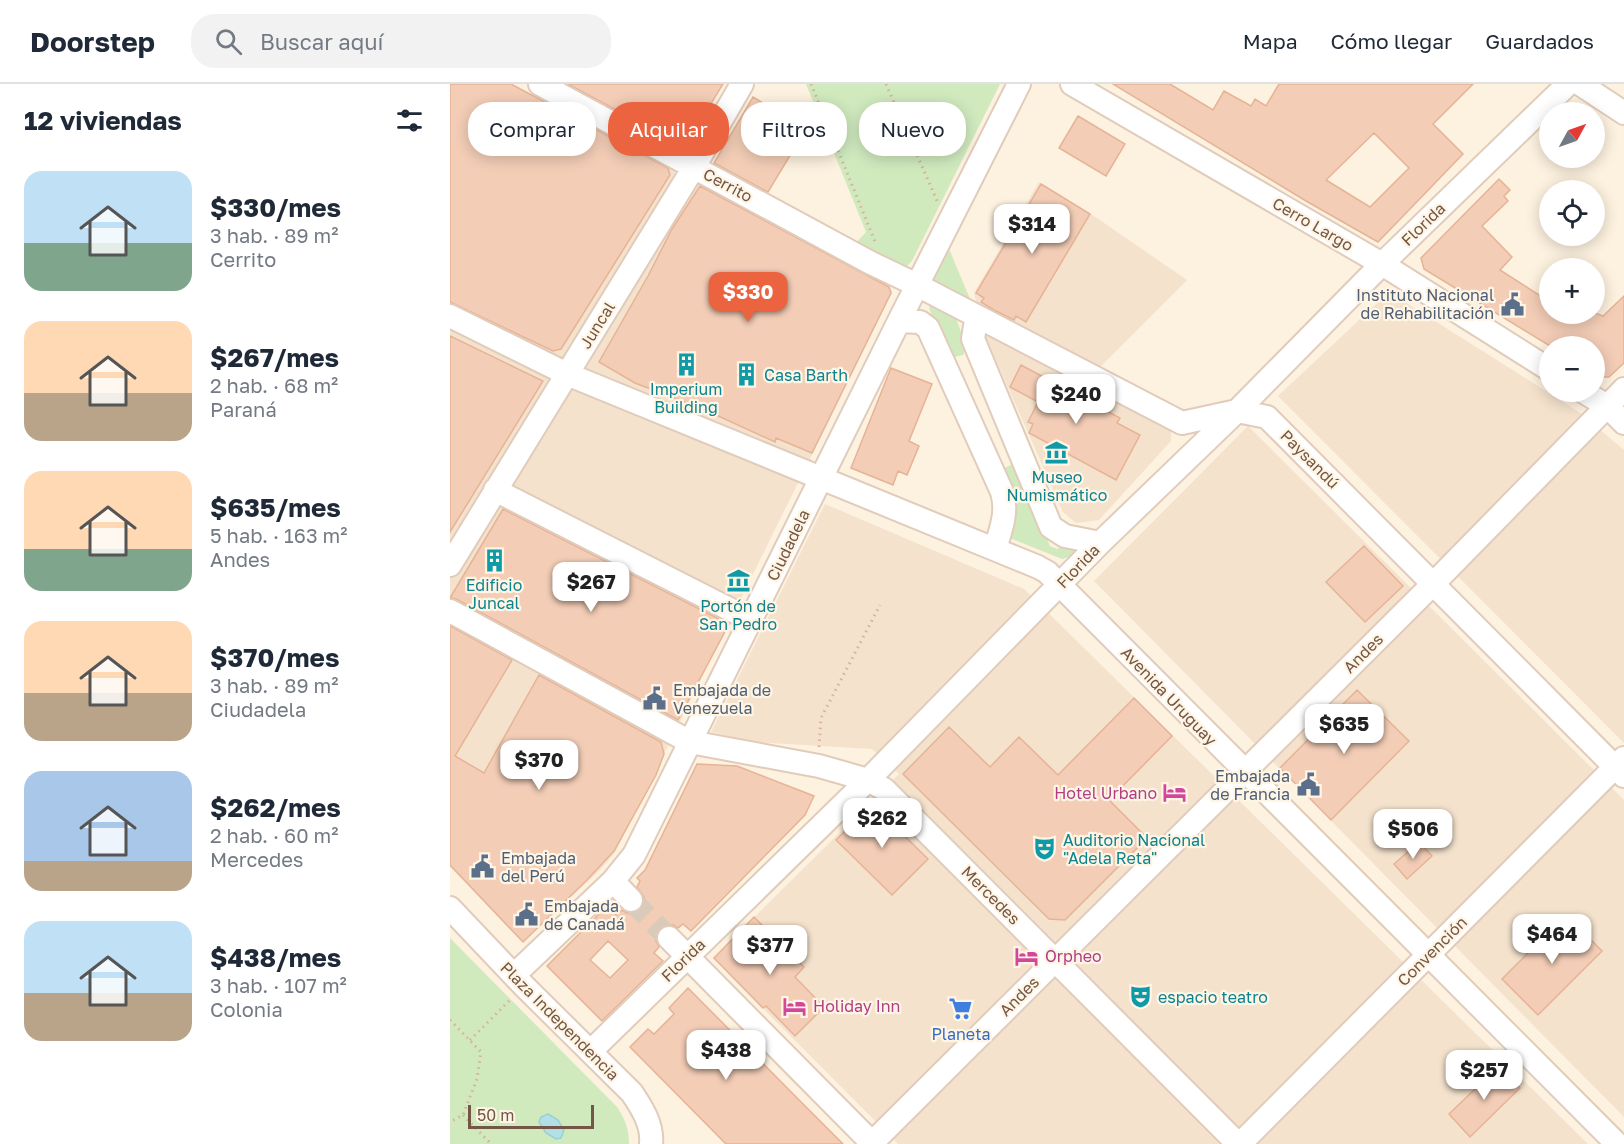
<!DOCTYPE html>
<html lang="es">
<meta charset="utf-8">
<style>
:root{--surface:#fff;--page:#f2f2f3;--text:#1f2937;--muted:#747a83;--line:#e0e1e3;--accent:#eb643f}
body{margin:0;font-family:"Golos Text",sans-serif;background:var(--page);color:var(--text);height:100vh;display:flex;flex-direction:column;font-size:22px;white-space:nowrap}
*{box-sizing:border-box;margin:0}
p{font-size:20px;color:var(--muted)}
.icon{flex:none;width:33px;height:33px;fill:none;stroke:currentColor;stroke-width:2;stroke-linecap:round;stroke-linejoin:round}
.map{position:relative;flex:1;overflow:hidden}
.details{display:flex;flex-direction:column;background:var(--surface);width:450px}
.details>*{flex:none}
.guide{position:absolute;left:18px;top:18px;width:570px;height:54px;display:flex;gap:12px}
.needle{width:39px;rotate:50deg}
.tools{position:absolute;left:1089px;top:18px;display:grid;gap:12px}
.tools a{display:grid;place-items:center;width:66px;height:66px;border-radius:50%;background:var(--surface);box-shadow:0 3px 15px #0003;font-size:30px}
.scale{position:absolute;left:18px;bottom:15px;width:126px;box-sizing:border-box;padding-left:6px;border:3px solid #735646;border-top:0;font-size:16px;line-height:21px;white-space:nowrap;color:#735646;-webkit-text-stroke:4px #fff5e5;paint-order:stroke}
.price{position:absolute;translate:-50% -51px;padding:0 14px;border-radius:12px;background:#fff;color:#222;font-size:20px;line-height:39px;filter:drop-shadow(0 2px 3px #0008)}
.price::after{content:'';position:absolute;left:50%;top:36px;width:18px;height:14px;margin-left:-9px;background:inherit;clip-path:polygon(0 0,100% 0,50% 100%)}
.price.active{background:var(--accent);color:#fff}
ul{padding:0;list-style:none}
li{display:flex;align-items:center;gap:18px;height:150px;padding:0 24px}
li span{display:grid;place-items:center;flex:none;width:168px;height:120px;border-radius:18px;color:#555}
li>.icon{margin-inline-start:auto}
span .icon{width:72px;height:72px;fill:#fffc;stroke-width:1}
li b{font-size:26px}
h2{display:flex;justify-content:space-between;align-items:center;height:72px;padding:0 24px;font-size:26px}
.pill{padding:0 21px;border-radius:24px;background:var(--surface);box-shadow:0 3px 15px #0003;font-size:21px;line-height:54px}
.pill.active{background:var(--accent);color:#fff}
header{display:flex;align-items:center;gap:36px;box-sizing:border-box;height:84px;padding:0 30px;background:var(--surface);border-bottom:2px solid var(--line)}
header strong{font-size:28px}
nav{display:flex;gap:33px;margin-inline-start:auto;font-size:21px}
.search{width:420px;height:54px;background:var(--page);display:flex;align-items:center;gap:15px;box-sizing:border-box;padding:0 21px;border-radius:24px;color:var(--muted);font-size:22px}
main{display:flex;flex:1;min-height:0}
.map>svg:first-child{display:block}
</style>
<header>
<strong>Doorstep</strong>
<div class="search"><svg class="icon" aria-label="search" viewBox="0 0 24 24"><circle cx="10" cy="10" r="6"/><path d="M15 15l6 6"/></svg>Buscar aquí</div>
<nav><a>Mapa</a><a>Cómo llegar</a><a>Guardados</a></nav>
</header>
<main>
<section class="details">
<h2>12 viviendas<svg class="icon" aria-label="filters" viewBox="0 0 24 24"><path d="M4 7h16M4 17h16"/><circle cx="9" cy="7" r="2"/><circle cx="15" cy="17" r="2"/></svg></h2>
<ul>
<li><span style="background:linear-gradient(#bfe0f5 60%,#7fa58c 0)"><svg class="icon" aria-label="home" viewBox="0 0 24 24"><path d="M3 11l9-7 9 7M6 9v11h12V9"/></svg></span><div><b>$330/mes</b><p>3 hab. · 89 m²</p><p>Cerrito</p></div></li>
<li><span style="background:linear-gradient(#ffd9b3 60%,#b9a48a 0)"><svg class="icon" aria-label="home" viewBox="0 0 24 24"><path d="M3 11l9-7 9 7M6 9v11h12V9"/></svg></span><div><b>$267/mes</b><p>2 hab. · 68 m²</p><p>Paraná</p></div></li>
<li><span style="background:linear-gradient(#ffd9b3 65%,#7fa58c 0)"><svg class="icon" aria-label="home" viewBox="0 0 24 24"><path d="M3 11l9-7 9 7M6 9v11h12V9"/></svg></span><div><b>$635/mes</b><p>5 hab. · 163 m²</p><p>Andes</p></div></li>
<li><span style="background:linear-gradient(#ffd9b3 60%,#b9a48a 0)"><svg class="icon" aria-label="home" viewBox="0 0 24 24"><path d="M3 11l9-7 9 7M6 9v11h12V9"/></svg></span><div><b>$370/mes</b><p>3 hab. · 89 m²</p><p>Ciudadela</p></div></li>
<li><span style="background:linear-gradient(#a9c7e8 75%,#b9a48a 0)"><svg class="icon" aria-label="home" viewBox="0 0 24 24"><path d="M3 11l9-7 9 7M6 9v11h12V9"/></svg></span><div><b>$262/mes</b><p>2 hab. · 60 m²</p><p>Mercedes</p></div></li>
<li><span style="background:linear-gradient(#bfe0f5 60%,#b9a48a 0)"><svg class="icon" aria-label="home" viewBox="0 0 24 24"><path d="M3 11l9-7 9 7M6 9v11h12V9"/></svg></span><div><b>$438/mes</b><p>3 hab. · 107 m²</p><p>Colonia</p></div></li>
</ul>
</section>
<div class="map">
<svg width="1174" height="1060" viewBox="0 0 1174 1060">
<rect width="100%" height="100%" fill="#fdf1df"/>
<path fill="#f4e2cd" d="M0 0H58L440 202 442 209 166 767 150 786 73 858 0 783Z
M589 98 641 130 737 196 649 284 720 322 721 357 649 436 626 439 613 428 534 249 524 209Z
M939 208 1129 328 1174 366V659L828 312Z
M798 342 1174 716V1033L644 497Z
M375 420 574 505 1138 1060H448L263 874 449 690 422 665 305 658 261 648Z"/>
<path fill="#d0eabe" d="M356 0H550L462 177 457 182 453 183 405 160 416 148Z
M497 160 520 215 518 220 480 199Z
M481 220 505 232 517 263 513 271 505 273 497 269 479 224Z
M565 379 600 462 607 465 615 461 628 464 619 473 612 475 560 454 548 387Z
M0 854 167 1023C175 1035 179 1045 179 1060H0Z"/>
<path fill="#b3dfe6" stroke="#99cfd8" stroke-width="1.5" d="M98 1030 108 1036 114 1046 111 1054 106 1055 96 1049 89 1038 91 1033Z"/>
<path fill="#f3cdb6" stroke="#e6b396" stroke-width="1.5" fill-rule="evenodd" d="M0 0H61L218 84 220 91 111 265 103 267 0 218Z
M118 0H273L237 59 231 61Z
M663 0H720L763 26 774 7 801 22 805 15 816 22 829 0H1023L983 40 1013 70 928 158 856 117ZM924 49 959 84 920 123 876 96Z
M303 13 356 45 318 108 264 79Z
M628 32 675 60 656 92 609 64Z
M1049 95 1060 106 1054 112 1058 117 1032 142 1062 173 1050 186 1100 218V230H1148L1153 232 1174 212V279L1159 293H1150L1144 290V262H1100L974 185 971 174Z
M591 100 640 130 576 238 566 232 564 236 544 226 531 218 534 214 526 209Z
M250 102 439 203 441 209 362 369 326 354 325 358 253 325 185 299 149 278 198 192 222 145Z
M0 252 93 297 0 448Z
M571 281 670 334 667 339 690 351 666 396 579 349 583 340 578 338 588 318 560 303Z
M441 284 482 300 459 357 469 362 457 391 448 387 443 401 401 384Z
M53 425 279 540 228 636 6 515 0 514Z
M914 462 953 502 915 538 876 498Z
M0 542 62 576 5 672 34 689 89 591 211 658 214 670 206 691 164 767 137 796 73 858 0 781Z
M907 606 959 657 881 736 830 684Z
M684 614 722 652 659 716 697 754 615 836 599 835 453 690 499 643 540 683 569 653 608 691Z
M247 680 287 682 364 712 355 731 241 847 233 840 228 844 223 841H216L209 845 206 850V857L209 863 204 869 213 877 152 937 97 882 157 822 166 831 172 826 177 829H184L191 825 194 819V813L187 803 190 797 187 794 195 786ZM158 857 178 876 160 894 140 876Z
M422 720 478 775 442 811 386 756Z
M969 758 982 772 957 795 944 780Z
M1116 831 1152 867 1088 931 1052 895Z
M304 833 354 883 345 893 374 923 345 952 316 922 313 924 264 874Z
M238 904 358 1025 393 1060H276L180 963 198 945 204 950 224 930 219 924Z
M1049 982 1070 1004 1020 1053 999 1030Z"/>
<g fill="none" stroke-linecap="round" stroke-linejoin="round">
<path stroke="#dacab9" stroke-width="22" stroke-dasharray="22 11" stroke-linecap="butt" d="M181 816 219 854"/>
<defs>
<path id="minor" d="M90 0 419 178 467 201 732 339 787 327 817 333 1174 692
M622 0 932 180 1100 286
M1130 0 1174 29
M0 232 117 290 588 483 597 488 1167 1060
M530 234 525 242 523 255 601 443 615 452 650 459
M449 237 470 238 478 244 552 408C558 428 551 445 545 465
M1134 308 1157 322 1174 339
M45 406 301 536
M0 481 244 83 292 0
M0 527 240 658 369 682 418 696 434 705 788 1060
M163 797 181 816
M0 824 74 902 182 1009C192 1024 203 1041 201 1060
M219 854 423 1060
M64 891 163 797 184 771 449 237 569 0
M141 967 418 696 650 459 787 327 932 180 1118 0
M421 1060 984 499 1174 305
M790 1060 1174 674"/>
</defs>
<use href="#minor" stroke="#e1ccbb" stroke-width="26"/>
<path stroke="#d7b199" stroke-width="3" stroke-dasharray="1.5 4.5" stroke-linecap="butt" d="M361 0 426 160
M436 0 488 119
M369 663 371 634 430 521
M0 936 31 968 27 995 13 1031 0 1038
M20 956 60 916
M13 1031 41 1060"/>
<use href="#minor" stroke="#fff" stroke-width="22"/>
</g>
<defs>
<symbol id="civic-bare" viewBox="-9 -9 18 18"><path d="M-.6-6.5H3V-4.5H.6V-3L4-1V1h2V6H-6V1h2V-1L-.6-3ZM-1.2 2.5V6h2.4V2.5Z" fill="#5c6f8a" stroke="#fff5e5" stroke-width="2.5" paint-order="stroke"/></symbol>
<symbol id="building-bare" viewBox="-9 -9 18 18"><path d="M-4-6H4V6H1V3H-1V6H-4ZM-2.5-4.3h1.7v1.8h-1.7ZM.8-4.3h1.7v1.8H.8ZM-2.5-1h1.7V.8h-1.7ZM.8-1h1.7V.8H.8Z" fill="#0f9aa8" stroke="#fff5e5" stroke-width="2.5" paint-order="stroke"/></symbol>
<symbol id="museum-bare" viewBox="-9 -9 18 18"><path d="M0-6L6-3V-2H-6V-3ZM-5-1h2V3h-2ZM-1-1h2V3h-2ZM3-1h2V3H3ZM-6 4H6V6H-6Z" fill="#0f9aa8" stroke="#fff5e5" stroke-width="2.5" paint-order="stroke"/></symbol>
<symbol id="hotel-bare" viewBox="-9 -9 18 18"><path d="M-6-4.5h1.5V1H6V5H4.5V3h-9V5H-6ZM-4 0a1.8 1.8 0 1 1 3.6 0ZM.5 0V-2.5h3Q6-2.5 6 0Z" fill="#d1479c" stroke="#fff5e5" stroke-width="2.5" paint-order="stroke"/></symbol>
<symbol id="theatre-bare" viewBox="-9 -9 18 18"><path d="M-5-5.5Q0-4 5-5.5V0Q5 5 0 6Q-5 5-5 0ZM-3.3-2.5H-1v1.5H-3.3ZM1-2.5H3.3v1.5H1ZM-2.8 1Q0 5.5 2.8 1Z" fill="#0f9aa8" stroke="#fff5e5" stroke-width="2.5" paint-order="stroke"/></symbol>
<symbol id="supermarket-bare" viewBox="-9 -9 18 18"><path d="M-6-5.5h2.5l.6 2H6L4.5 2H-2.5L-4.4-4H-6ZM-1.5 3.2a1.3 1.3 0 1 0 .1 0ZM3 3.2a1.3 1.3 0 1 0 .1 0Z" fill="#3f7fe0" stroke="#fff5e5" stroke-width="2.5" paint-order="stroke"/></symbol>
</defs>
<g fill-rule="evenodd">
<use href="#civic-bare" x="1046" y="204" width="33" height="33"/>
<use href="#building-bare" x="220" y="264" width="33" height="33"/>
<use href="#building-bare" x="280" y="274" width="33" height="33"/>
<use href="#museum-bare" x="590" y="352" width="33" height="33"/>
<use href="#building-bare" x="28" y="460" width="33" height="33"/>
<use href="#museum-bare" x="272" y="480" width="33" height="33"/>
<use href="#civic-bare" x="188" y="598" width="33" height="33"/>
<use href="#civic-bare" x="842" y="684" width="33" height="33"/>
<use href="#hotel-bare" x="708" y="692" width="33" height="33"/>
<use href="#theatre-bare" x="578" y="748" width="33" height="33"/>
<use href="#civic-bare" x="16" y="766" width="33" height="33"/>
<use href="#civic-bare" x="60" y="814" width="33" height="33"/>
<use href="#hotel-bare" x="560" y="856" width="33" height="33"/>
<use href="#theatre-bare" x="674" y="896" width="33" height="33"/>
<use href="#hotel-bare" x="328" y="906" width="33" height="33"/>
<use href="#supermarket-bare" x="494" y="908" width="33" height="33"/>
</g>
<g text-anchor="middle" stroke-width="4.5" stroke-linejoin="round" paint-order="stroke">
<g font-size="16" fill="#735646" stroke="#fff5e5">
<text transform="translate(278 101) rotate(28)" y="6">Cerrito</text>
<text transform="translate(863 140) rotate(30)" y="6">Cerro Largo</text>
<text transform="translate(973 140) rotate(-44)" y="6">Florida</text>
<text transform="translate(147 241) rotate(-58)" y="6">Juncal</text>
<text transform="translate(860 375) rotate(45)" y="6">Paysandú</text>
<text transform="translate(338 461) rotate(-64)" y="6">Ciudadela</text>
<text transform="translate(628 482) rotate(-46)" y="6">Florida</text>
<text transform="translate(913 569) rotate(-45)" y="6">Andes</text>
<text transform="translate(719 612) rotate(46)" y="6">Avenida Uruguay</text>
<text transform="translate(541 811) rotate(45)" y="6">Mercedes</text>
<text transform="translate(982 867) rotate(-45)" y="6">Convención</text>
<text transform="translate(233 876) rotate(-44)" y="6">Florida</text>
<text transform="translate(569 912) rotate(-45)" y="6">Andes</text>
<text transform="translate(110 937) rotate(45)" y="6">Plaza Independencia</text>
</g>
<g font-size="16" fill="#4e5e75" stroke="#fff5e5" text-anchor="start">
<text x="1044" y="217" text-anchor="end">Instituto Nacional<tspan x="1044" dy="18">de Rehabilitación</tspan></text>
<text x="223" y="612">Embajada de<tspan x="223" dy="18">Venezuela</tspan></text>
<text x="840" y="698" text-anchor="end">Embajada<tspan x="840" dy="18">de Francia</tspan></text>
<text x="51" y="780">Embajada<tspan x="51" dy="18">del Perú</tspan></text>
<text x="94" y="828">Embajada<tspan x="94" dy="18">de Canadá</tspan></text>
</g>
<g font-size="16" fill="#0d838f" stroke="#fff5e5">
<text x="314" y="297" text-anchor="start">Casa Barth</text>
<text x="236" y="311">Imperium<tspan x="236" dy="18">Building</tspan></text>
<text x="607" y="399">Museo<tspan x="607" dy="18">Numismático</tspan></text>
<text x="44" y="507">Edificio<tspan x="44" dy="18">Juncal</tspan></text>
<text x="288" y="528">Portón de<tspan x="288" dy="18">San Pedro</tspan></text>
<text x="613" y="762" text-anchor="start">Auditorio Nacional<tspan x="613" dy="18">"Adela Reta"</tspan></text>
<text x="708" y="919" text-anchor="start">espacio teatro</text>
</g>
<g font-size="16" fill="#b23c85" stroke="#fff5e5" text-anchor="start">
<text x="707" y="715" text-anchor="end">Hotel Urbano</text>
<text x="595" y="878">Orpheo</text>
<text x="363" y="928">Holiday Inn</text>
</g>
<g font-size="16" fill="#366cbe" stroke="#fff5e5">
<text x="511" y="956">Planeta</text>
</g>
</g>
</svg>
<div class="tools">
<a><svg class="needle" viewBox="-14 -14 28 28"><path d="M0-13l5 13h-10z" fill="#e53935"/><path d="M0 13l5-13h-10z" fill="#747a83"/></svg></a>
<a><svg class="icon" aria-label="locate" viewBox="0 0 24 24"><circle cx="12" cy="12" r="6"/><path d="M12 2v4M12 18v4M2 12h4M18 12h4"/></svg></a>
<a>+</a>
<a>−</a>
</div>
<div class="scale">50 m</div>
<b class="price" style="left:582px;top:171px">$314</b>
<b class="price active" style="left:298px;top:239px">$330</b>
<b class="price" style="left:626px;top:341px">$240</b>
<b class="price" style="left:141px;top:529px">$267</b>
<b class="price" style="left:894px;top:671px">$635</b>
<b class="price" style="left:89px;top:707px">$370</b>
<b class="price" style="left:432px;top:765px">$262</b>
<b class="price" style="left:963px;top:776px">$506</b>
<b class="price" style="left:1102px;top:881px">$464</b>
<b class="price" style="left:320px;top:892px">$377</b>
<b class="price" style="left:276px;top:997px">$438</b>
<b class="price" style="left:1034px;top:1017px">$257</b>
<div class="guide">
<a class="pill">Comprar</a>
<a class="pill active">Alquilar</a>
<a class="pill">Filtros</a>
<a class="pill">Nuevo</a>
</div>
</div>
</main>
